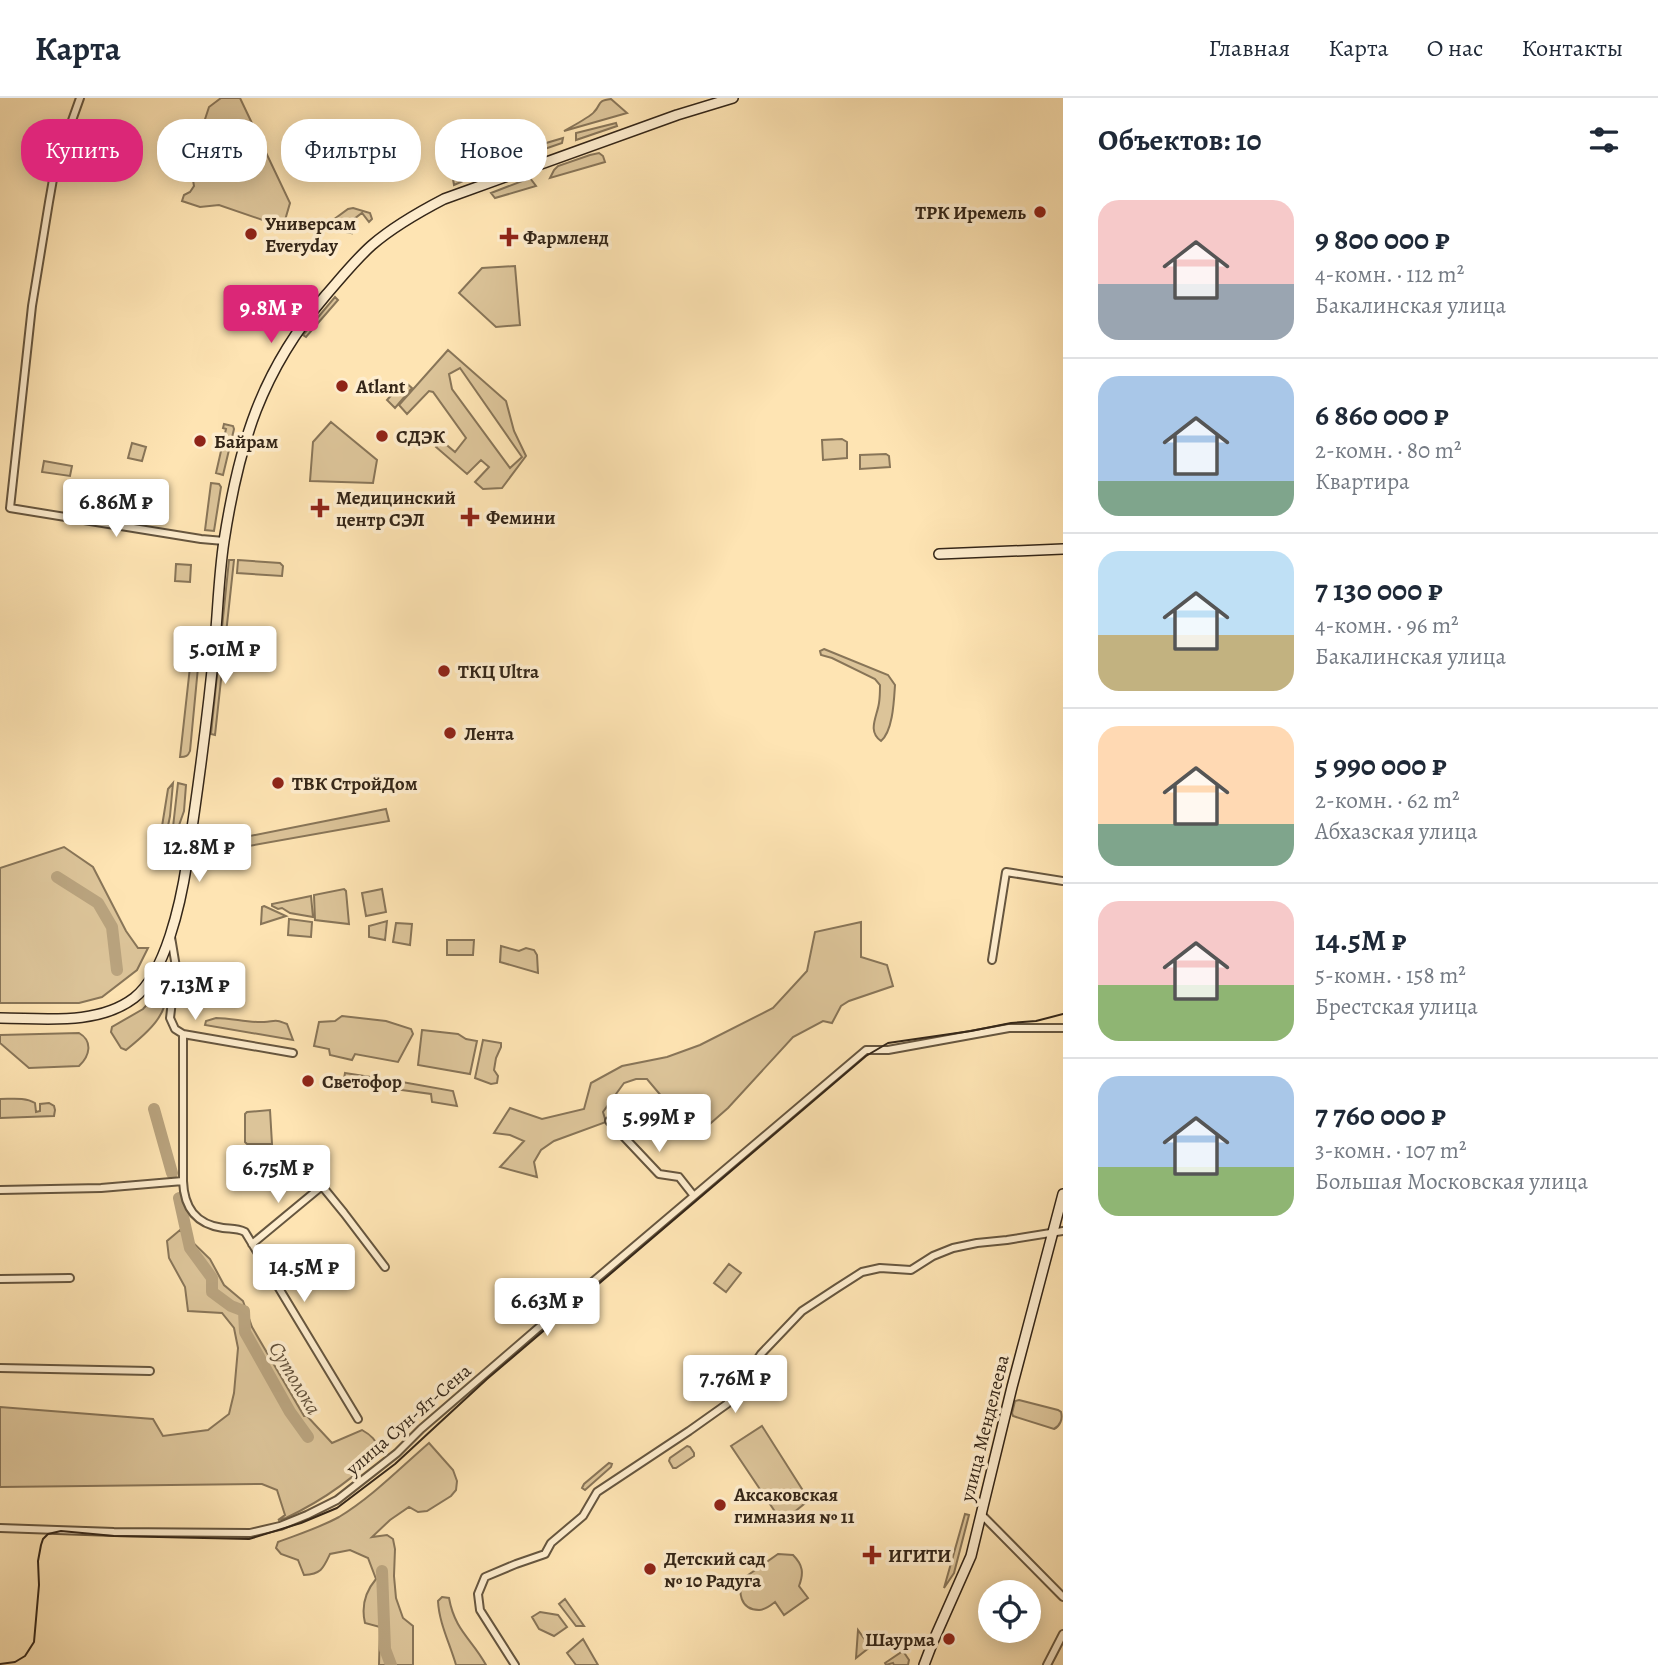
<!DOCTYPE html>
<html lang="ru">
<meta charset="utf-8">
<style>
:root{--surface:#fff;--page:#f6f6f7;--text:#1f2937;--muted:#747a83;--line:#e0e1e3;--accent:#db2777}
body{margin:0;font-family:Alegreya,serif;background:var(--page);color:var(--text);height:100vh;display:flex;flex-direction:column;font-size:26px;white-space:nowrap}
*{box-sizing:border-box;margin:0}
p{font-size:23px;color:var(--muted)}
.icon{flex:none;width:38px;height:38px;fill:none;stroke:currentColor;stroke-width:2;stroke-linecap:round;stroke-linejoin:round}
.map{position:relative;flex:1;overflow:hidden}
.details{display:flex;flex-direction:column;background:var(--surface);width:595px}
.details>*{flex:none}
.hud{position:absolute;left:21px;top:21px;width:665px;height:63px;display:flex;gap:14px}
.fabs{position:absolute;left:978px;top:1482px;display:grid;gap:14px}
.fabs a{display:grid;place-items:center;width:63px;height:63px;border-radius:50%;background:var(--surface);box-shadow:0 4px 18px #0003;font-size:35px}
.price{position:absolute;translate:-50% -60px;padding:0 16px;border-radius:7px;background:#fff;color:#222;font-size:23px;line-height:46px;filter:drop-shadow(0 2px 4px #0008)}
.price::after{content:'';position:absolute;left:50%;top:42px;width:21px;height:16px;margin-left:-10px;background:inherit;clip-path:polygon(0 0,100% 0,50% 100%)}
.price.current{background:var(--accent);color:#fff}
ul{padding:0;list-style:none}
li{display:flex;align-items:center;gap:21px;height:175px;padding:0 35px}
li+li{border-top:2px solid var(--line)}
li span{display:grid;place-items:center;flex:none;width:196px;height:140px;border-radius:21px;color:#555}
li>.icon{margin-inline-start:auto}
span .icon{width:84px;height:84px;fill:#fffc;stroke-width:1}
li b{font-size:30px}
h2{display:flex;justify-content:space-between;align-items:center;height:84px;padding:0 35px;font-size:30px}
.tag{padding:0 24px;border-radius:28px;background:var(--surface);box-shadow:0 4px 18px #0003;font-size:24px;line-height:63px}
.tag.current{background:var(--accent);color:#fff}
header{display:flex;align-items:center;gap:42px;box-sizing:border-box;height:98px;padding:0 35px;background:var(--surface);border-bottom:2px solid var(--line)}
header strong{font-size:33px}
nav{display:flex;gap:38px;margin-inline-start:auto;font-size:24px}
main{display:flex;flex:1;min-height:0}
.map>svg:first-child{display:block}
</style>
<header>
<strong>Карта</strong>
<nav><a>Главная</a><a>Карта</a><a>О нас</a><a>Контакты</a></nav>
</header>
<main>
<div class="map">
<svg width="1063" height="1567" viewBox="0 0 1063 1567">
<rect width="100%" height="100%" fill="#fee4b3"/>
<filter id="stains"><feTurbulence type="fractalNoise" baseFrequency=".00286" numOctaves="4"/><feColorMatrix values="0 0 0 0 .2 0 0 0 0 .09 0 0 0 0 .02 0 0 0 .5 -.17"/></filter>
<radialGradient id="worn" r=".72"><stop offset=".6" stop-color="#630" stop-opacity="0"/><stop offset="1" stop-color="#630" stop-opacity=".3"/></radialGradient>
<path fill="#dcc499" stroke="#887558" stroke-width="2" fill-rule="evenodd" d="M221 0H240L290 105 283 129 219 107 200 109 182 103 184 97 190 94 194 88 193 82 188 73 209 9Z
M611 1 627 15 564 33C571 29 590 19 594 14 602 6 596 3 611 1Z
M616 25 617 28 576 42V35Z
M563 40 562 45 504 65 454 87 453 81C488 63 525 51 563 40Z
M484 46H493L480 64 450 77C444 72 443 61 447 55L478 53Z
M599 55 603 58 605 64 550 80 554 72 558 68 590 57Z
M530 80 536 88 495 100 491 95Z
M353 110 370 115 372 121 369 124 362 115 346 127 351 135 336 132 318 133 348 111Z
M515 168 520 227 496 229 459 195 482 170Z
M335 199 338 202 306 239 303 237Z
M448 252 506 303 514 333 526 358 502 390 483 391 475 384 489 369 481 362 467 376 436 349 442 343 455 354 466 340 433 294 429 293 407 316 399 307ZM460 270 522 359 510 370 452 291 449 276Z
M404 283 412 290 395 310 387 302Z
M331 324 377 362 373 385 310 383 313 344Z
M224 326 233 328 234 331 223 377 216 375 226 331 223 330Z
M842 341 847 344V360L823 362 822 342Z
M132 345 146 349 142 363 128 360Z
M886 356 889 358 890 369 860 371V357Z
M44 363 72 368 70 378 42 374Z
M211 385 219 386 221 389 214 433 205 432Z
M229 462H234L215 637 211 636Z
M238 462 280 465 283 468 282 478 237 475Z
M176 466 191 467 190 484 175 483Z
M194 533 201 538 190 653C188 658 186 659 180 659Z
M824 551 888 577 895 587C894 602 893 633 881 643 867 633 877 619 879 605 880 599 880 593 880 587L875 581 832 560 821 557 820 553Z
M173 685 170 718 164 748 159 747 168 691Z
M178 685 186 687 184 713 177 733 173 729Z
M386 711 389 723 215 754V745Z
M64 749 93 769 126 833 138 850H148L137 872 102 899 79 905H0V770Z
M344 791 346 793 349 826 315 822 314 797Z
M382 791 386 814 366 818 362 795Z
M311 798 313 819 290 815 282 810 278 811 272 808V806Z
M264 808 286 818 261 826 262 809Z
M289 821 312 824 311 839 288 837Z
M387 823 385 842 369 839V828Z
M861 824V859L887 867 893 888 849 903 841 908 832 925 823 923 793 939 728 1010 703 1032H692L684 1025 647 981H636L624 985 603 1014 606 1024 554 1043 541 1052 534 1064 537 1079 500 1069 524 1043 510 1037 494 1035 510 1010 542 1021 584 1011 591 985 622 968 667 959 700 947 773 910 807 873 815 834Z
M396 825 412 826 410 847 393 844Z
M447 842H474L473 857H447Z
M501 848 519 853 526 850 534 852 537 857 538 875 500 864Z
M166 886C172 915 146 936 126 952L121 950 111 934 112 929 143 911Z
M342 918 386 923 411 931 413 936 398 964 355 956 352 962 330 957 329 951 314 948 319 924 335 923Z
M216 920C232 920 248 925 264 924 276 923 275 921 287 926L293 942 205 927 206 923Z
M422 932 458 936 466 941 477 943 470 976 418 967Z
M79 935C93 943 90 958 79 968L29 970 0 945V937Z
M483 942 501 945V949L496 960 494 972 498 978 497 985 491 986 475 980Z
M345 975 383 981 388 991 357 986V983L344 981Z
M402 984 453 993 457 1008 432 1004 431 996 394 991 398 985Z
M0 1001C12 1001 25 999 35 1005L36 1014 40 1013V1006L49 1005 54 1008 55 1012 54 1018 0 1020Z
M270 1012 272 1046H247L245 1044V1016L247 1014Z
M180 1132 210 1161 224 1187 243 1203 252 1229 304 1318H307L332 1345 362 1332C371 1337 376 1342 380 1352 354 1382 321 1403 286 1420L278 1422 285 1417 277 1392 262 1386 0 1389V1309L153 1321 163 1338 208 1332 229 1316 234 1295 238 1250 234 1230 222 1215 188 1213 185 1189 169 1160 167 1143Z
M729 1166 741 1175 726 1194 714 1185Z
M1019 1302 1058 1312 1061 1314C1063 1321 1060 1328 1054 1331L1013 1318 1012 1315 1015 1303Z
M762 1328 809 1402 782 1424 731 1348Z
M429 1345 453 1372 457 1383 456 1392 451 1398 427 1413 418 1414 409 1409 390 1422 372 1439 387 1437 393 1441 395 1451 394 1478 396 1500 403 1520 413 1528V1567H379L380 1529 365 1525C361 1508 365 1494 376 1481L368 1460 350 1452 330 1456C323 1471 321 1476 304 1477L298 1462 281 1456 276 1450 278 1444C299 1436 319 1430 339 1419 372 1399 400 1370 429 1345Z
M687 1348 690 1349 694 1355V1358L676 1370H673L669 1363 670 1360Z
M609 1365 612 1366 611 1369 585 1392 582 1390 584 1386Z
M965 1416 969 1417 954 1475 944 1490Z
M778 1456 793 1457C803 1467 804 1475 799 1488L808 1500 784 1517 775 1504C770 1508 765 1512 759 1512 740 1512 737 1493 744 1480Z
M442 1499 449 1500C455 1533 472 1541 486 1567H456C450 1546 439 1525 438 1503Z
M565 1501 584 1528H576L559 1506Z
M540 1514 558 1517 567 1529 554 1538 539 1531 532 1519Z
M858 1532 870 1549 856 1560Z
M583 1541 598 1567H576L567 1555Z
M903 1553 909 1562 908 1567H894L893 1565 886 1567 885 1565Z"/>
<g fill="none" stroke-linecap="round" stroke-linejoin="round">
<path stroke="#b9a37e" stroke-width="12" d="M57 779 98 805 112 829 117 872
M154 1011 172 1075
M179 1100 190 1150 212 1180V1194L231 1208 244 1213 245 1234 290 1314 308 1339
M382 1473 385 1551 391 1567"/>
<defs>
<path id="street" d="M80 0 55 70 49 104 32 208 10 410 201 441 224 443
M171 839 176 869 170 920 175 931 183 936 293 955
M992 862 1006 774 1063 783
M609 1023 659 1076 679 1079 694 1098
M183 1083V936
M0 1092 101 1090 183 1083C184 1109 195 1126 223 1130 231 1131 237 1130 245 1134L358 1321
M252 1146 322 1088 344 1115 385 1169
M0 1181 70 1180
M0 1270 150 1273
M981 1416 1063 1499
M0 1430 114 1434 250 1435 280 1428 307 1417 337 1402 397 1355 421 1331 537 1231 866 952H888L1009 930H1063
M515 1567 480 1512 478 1496 485 1479 516 1466 545 1456 551 1445 583 1418 597 1394 689 1333 727 1306 761 1256 802 1213 837 1190 862 1174 880 1170 911 1172 933 1158 953 1150 977 1145 1007 1142 1063 1133
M1047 1567 1063 1536"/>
<path id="secondary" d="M939 456 1063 451
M0 920C43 920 97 928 134 900 166 875 181 803 187 764 198 691 208 617 215 543 218 510 219 476 224 443 239 346 261 273 326 197 341 180 355 162 372 147 394 128 419 114 444 101L677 17 733 0
M924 1567 932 1546 971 1458 1012 1289 1063 1096"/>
</defs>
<use href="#street" stroke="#66563f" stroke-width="10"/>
<use href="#secondary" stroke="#342618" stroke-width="12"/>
<use href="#street" stroke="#feedce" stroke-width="6"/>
<use href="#secondary" stroke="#feedce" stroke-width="9"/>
<path stroke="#342618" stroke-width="2" d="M0 1566 15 1564 25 1558 34 1544 39 1487 38 1463 41 1447 43 1441 48 1436 61 1433 114 1438 249 1441 301 1425 337 1410 395 1366 487 1281 866 958 888 945 971 933 1011 925 1036 923 1063 916"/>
</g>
<g fill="#8f2418" stroke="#feedce" stroke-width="2.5">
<circle cx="1040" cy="114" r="7"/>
<circle cx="251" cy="136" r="7"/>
<path d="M505.5 128.5h7v7h7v7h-7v7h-7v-7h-7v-7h7z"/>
<circle cx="342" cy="288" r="7"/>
<circle cx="382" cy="338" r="7"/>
<circle cx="200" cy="343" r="7"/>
<path d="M316.5 399.5h7v7h7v7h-7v7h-7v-7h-7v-7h7z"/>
<path d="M466.5 408.5h7v7h7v7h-7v7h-7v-7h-7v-7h7z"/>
<circle cx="444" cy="573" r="7"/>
<circle cx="450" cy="635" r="7"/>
<circle cx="278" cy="685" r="7"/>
<circle cx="308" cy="983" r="7"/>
<circle cx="720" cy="1407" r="7"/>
<path d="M868.5 1446.5h7v7h7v7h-7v7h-7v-7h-7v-7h7z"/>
<circle cx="650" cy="1471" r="7"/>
<circle cx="949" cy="1541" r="7"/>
</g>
<g text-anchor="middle" stroke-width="7" stroke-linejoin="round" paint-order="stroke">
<g font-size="19" font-weight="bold" fill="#342618" stroke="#feedce" text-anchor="start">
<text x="1026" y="121" text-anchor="end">ТРК Иремель</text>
<text x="265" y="132">Универсам<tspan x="265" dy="22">Everyday</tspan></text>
<text x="523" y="146">Фармленд</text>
<text x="356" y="295">Atlant</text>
<text x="396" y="345">СДЭК</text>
<text x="214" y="350">Байрам</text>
<text x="336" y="406">Медицинский<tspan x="336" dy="22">центр СЭЛ</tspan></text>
<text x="486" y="426">Фемини</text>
<text x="458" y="580">ТКЦ Ultra</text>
<text x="464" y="642">Лента</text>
<text x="292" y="692">ТВК СтройДом</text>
<text x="322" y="990">Светофор</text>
<text x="734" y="1403">Аксаковская<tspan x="734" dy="22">гимназия № 11</tspan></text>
<text x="888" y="1464">ИГИТИ</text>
<text x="664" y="1467">Детский сад<tspan x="664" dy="22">№ 10 Радуга</tspan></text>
<text x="935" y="1548" text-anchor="end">Шаурма</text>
</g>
<g font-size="19" fill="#342618" stroke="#feedce">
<text transform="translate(408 1321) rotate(-41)" y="7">улица Сун-Ят-Сена</text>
<text transform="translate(984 1330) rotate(-76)" y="7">улица Менделеева</text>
</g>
<g font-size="21" font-style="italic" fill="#63523c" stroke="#feedce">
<text transform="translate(295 1280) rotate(59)" y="7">Сутолока</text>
</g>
</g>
<rect width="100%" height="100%" filter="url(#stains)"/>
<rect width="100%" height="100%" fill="url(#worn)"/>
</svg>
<div class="fabs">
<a><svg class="icon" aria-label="locate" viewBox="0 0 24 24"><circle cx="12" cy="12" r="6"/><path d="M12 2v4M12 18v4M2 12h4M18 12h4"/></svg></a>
</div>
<b class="price current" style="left:271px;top:247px">9.8M ₽</b>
<b class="price" style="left:116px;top:441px">6.86M ₽</b>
<b class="price" style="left:225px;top:588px">5.01M ₽</b>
<b class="price" style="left:199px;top:786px">12.8M ₽</b>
<b class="price" style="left:195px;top:924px">7.13M ₽</b>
<b class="price" style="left:659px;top:1056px">5.99M ₽</b>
<b class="price" style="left:278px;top:1107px">6.75M ₽</b>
<b class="price" style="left:304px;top:1206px">14.5M ₽</b>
<b class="price" style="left:547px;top:1240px">6.63M ₽</b>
<b class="price" style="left:735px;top:1317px">7.76M ₽</b>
<div class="hud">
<a class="tag current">Купить</a>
<a class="tag">Снять</a>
<a class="tag">Фильтры</a>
<a class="tag">Новое</a>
</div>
</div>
<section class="details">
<h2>Объектов: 10<svg class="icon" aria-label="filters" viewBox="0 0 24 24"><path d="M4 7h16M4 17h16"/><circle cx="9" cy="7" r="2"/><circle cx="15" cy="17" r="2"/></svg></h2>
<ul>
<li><span style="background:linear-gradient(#f6c9c9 60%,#9aa5b1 0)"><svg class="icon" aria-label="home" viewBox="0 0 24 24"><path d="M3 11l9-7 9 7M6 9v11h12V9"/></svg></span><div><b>9 800 000 ₽</b><p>4-комн. · 112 m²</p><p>Бакалинская улица</p></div></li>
<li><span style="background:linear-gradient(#a9c7e8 75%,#7fa58c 0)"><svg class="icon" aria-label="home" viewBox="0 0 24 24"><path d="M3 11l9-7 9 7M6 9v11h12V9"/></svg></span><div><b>6 860 000 ₽</b><p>2-комн. · 80 m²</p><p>Квартира</p></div></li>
<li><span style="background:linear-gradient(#bfe0f5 60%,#c2b280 0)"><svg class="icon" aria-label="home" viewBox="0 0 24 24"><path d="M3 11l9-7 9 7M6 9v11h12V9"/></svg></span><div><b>7 130 000 ₽</b><p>4-комн. · 96 m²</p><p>Бакалинская улица</p></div></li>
<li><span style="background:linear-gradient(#ffd9b3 70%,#7fa58c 0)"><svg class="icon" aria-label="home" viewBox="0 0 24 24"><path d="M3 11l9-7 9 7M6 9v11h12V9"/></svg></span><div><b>5 990 000 ₽</b><p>2-комн. · 62 m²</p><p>Абхазская улица</p></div></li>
<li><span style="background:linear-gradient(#f6c9c9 60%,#8fb573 0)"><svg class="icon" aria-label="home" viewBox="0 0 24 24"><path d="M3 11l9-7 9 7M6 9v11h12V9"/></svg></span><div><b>14.5M ₽</b><p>5-комн. · 158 m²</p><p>Брестская улица</p></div></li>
<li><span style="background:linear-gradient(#a9c7e8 65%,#8fb573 0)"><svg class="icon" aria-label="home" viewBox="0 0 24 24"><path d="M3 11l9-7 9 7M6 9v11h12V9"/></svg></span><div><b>7 760 000 ₽</b><p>3-комн. · 107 m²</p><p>Большая Московская улица</p></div></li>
</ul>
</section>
</main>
